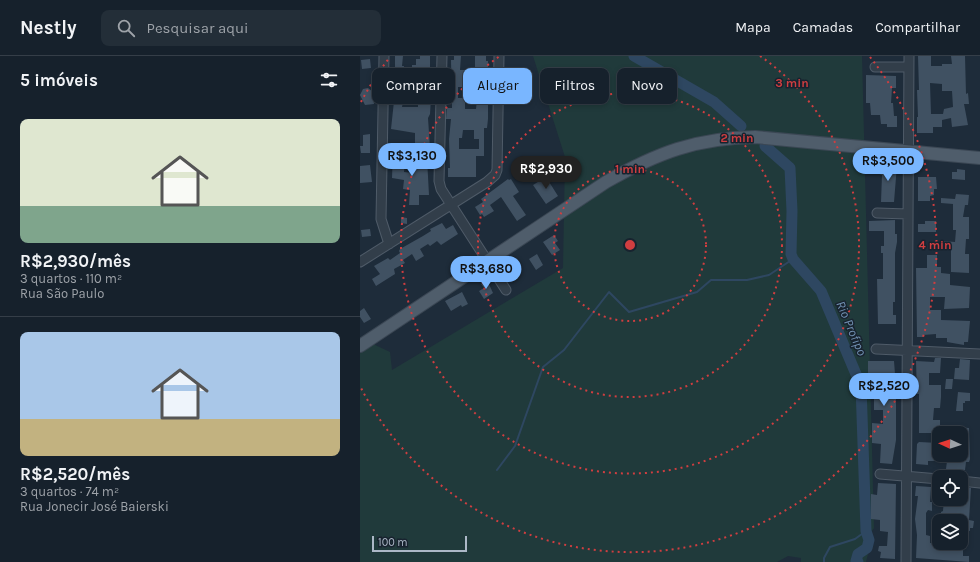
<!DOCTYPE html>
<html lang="pt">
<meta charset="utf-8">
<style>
:root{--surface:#16212c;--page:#232e38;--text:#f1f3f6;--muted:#9ea3a9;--line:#353e48;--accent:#79b6ff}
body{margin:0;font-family:Karla,sans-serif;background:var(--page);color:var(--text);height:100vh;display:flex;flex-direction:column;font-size:15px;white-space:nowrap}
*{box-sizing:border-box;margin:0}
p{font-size:13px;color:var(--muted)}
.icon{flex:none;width:22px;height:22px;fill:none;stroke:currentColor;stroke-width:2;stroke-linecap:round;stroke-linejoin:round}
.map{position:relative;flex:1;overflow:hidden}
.side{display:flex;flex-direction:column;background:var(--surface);width:360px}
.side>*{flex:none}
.hud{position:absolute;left:12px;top:12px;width:380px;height:36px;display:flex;gap:8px}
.needle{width:26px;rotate:273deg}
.buttons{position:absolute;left:572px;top:370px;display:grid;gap:8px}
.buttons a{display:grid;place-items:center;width:36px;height:36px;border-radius:8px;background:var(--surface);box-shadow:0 2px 6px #0003,0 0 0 1px var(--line);font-size:20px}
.scale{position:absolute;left:12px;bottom:10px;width:95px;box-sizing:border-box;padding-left:4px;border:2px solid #acb8c7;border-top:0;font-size:11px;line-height:14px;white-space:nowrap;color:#acb8c7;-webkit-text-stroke:3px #18232f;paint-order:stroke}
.price{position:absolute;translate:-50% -34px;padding:0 9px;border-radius:14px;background:var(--accent);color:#111;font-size:13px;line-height:26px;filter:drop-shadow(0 1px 2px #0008)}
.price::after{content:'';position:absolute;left:50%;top:24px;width:12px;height:9px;margin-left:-6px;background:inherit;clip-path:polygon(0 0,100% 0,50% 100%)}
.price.on{background:#222;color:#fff}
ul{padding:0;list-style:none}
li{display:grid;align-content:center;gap:8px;height:212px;padding:0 20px}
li+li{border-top:1px solid var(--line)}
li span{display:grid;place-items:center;height:124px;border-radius:8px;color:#555}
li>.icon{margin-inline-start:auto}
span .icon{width:72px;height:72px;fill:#fffc;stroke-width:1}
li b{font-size:17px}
h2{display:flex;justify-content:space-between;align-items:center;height:48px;padding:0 20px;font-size:17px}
.tag{padding:0 14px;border-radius:8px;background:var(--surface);box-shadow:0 2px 6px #0003,0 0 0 1px var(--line);font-size:14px;line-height:36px}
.tag.on{background:var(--accent);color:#111}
header{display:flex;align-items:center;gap:24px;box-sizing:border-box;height:56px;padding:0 20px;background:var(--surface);border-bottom:1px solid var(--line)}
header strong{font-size:19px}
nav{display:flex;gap:22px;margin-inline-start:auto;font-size:14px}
.search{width:280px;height:36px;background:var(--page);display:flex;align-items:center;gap:10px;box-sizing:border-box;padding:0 14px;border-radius:8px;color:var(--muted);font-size:15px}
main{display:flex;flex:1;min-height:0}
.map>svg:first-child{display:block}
</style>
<header>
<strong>Nestly</strong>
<div class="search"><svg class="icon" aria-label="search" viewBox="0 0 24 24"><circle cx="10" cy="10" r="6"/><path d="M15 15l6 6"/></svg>Pesquisar aqui</div>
<nav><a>Mapa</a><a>Camadas</a><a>Compartilhar</a></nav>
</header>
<main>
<section class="side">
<h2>5 imóveis<svg class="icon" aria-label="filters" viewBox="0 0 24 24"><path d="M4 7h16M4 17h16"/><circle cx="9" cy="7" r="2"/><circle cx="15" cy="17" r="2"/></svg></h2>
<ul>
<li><span style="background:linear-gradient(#dfe7d0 70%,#7fa58c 0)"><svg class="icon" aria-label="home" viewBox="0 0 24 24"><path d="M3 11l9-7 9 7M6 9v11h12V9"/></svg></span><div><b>R$2,930/mês</b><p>3 quartos · 110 m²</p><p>Rua São Paulo</p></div></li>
<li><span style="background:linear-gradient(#a9c7e8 70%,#c2b280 0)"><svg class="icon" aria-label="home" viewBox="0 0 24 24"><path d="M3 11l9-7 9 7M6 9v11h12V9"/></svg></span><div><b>R$2,520/mês</b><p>3 quartos · 74 m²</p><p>Rua Jonecir José Baierski</p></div></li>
</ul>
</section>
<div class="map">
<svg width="620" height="506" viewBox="0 0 620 506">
<rect width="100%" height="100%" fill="#1e2c3a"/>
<path fill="#203a3b" d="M173 0H502L514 472 503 487 508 498 506 506H441V502L428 500 417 506H0V297L13 288 30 296 32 314 203 212 205 101Z"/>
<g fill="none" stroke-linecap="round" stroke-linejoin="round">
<path stroke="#2e4761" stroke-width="2" d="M137 414 155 390 183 311 204 294 249 236 269 256 337 236 351 224H387L409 219 433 203
M464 506V502L470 491 495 483 506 475"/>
<path stroke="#2e4761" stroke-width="11" d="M274 0 354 46 381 70
M405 90 430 112 432 155 431 198 433 203 461 235 501 330 506 475 509 484 507 492 498 498 496 505 498 506"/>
</g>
<path fill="#405162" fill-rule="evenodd" d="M35 0H43L42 10H44L41 46H43L42 51H58V41H52V32H57L58 20 52 19V9H56V3H60V0H70V16L72 18 70 20 69 32 71 42 70 58 68 62 70 92H55V77L31 73 35 36Z
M94 0H101L100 14H115V0H126V5H128V33H121V43H128V63L127 72H124V100H116V121H88V112H90L89 83 91 63H86L87 52H92L91 4H94ZM98 31H109V43H119H117L116 53H105V42H98ZM103 74H114V83H119V93H99V82H102Z
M558 0H571V10H582V8H592L591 0H605L606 38 608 37 609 48H604L608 69 592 71 591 62 582 64V71H573V77H557V61H558L557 34H559ZM570 27 582 28V35H592L593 51 584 53 583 58H571Z
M10 3 11 12 2 13 1 4Z
M506 19 536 20V32H532L531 47H533L534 60H537V71H527V68H521L520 59H511L510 47H506Z
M8 32 13 36 14 48 5 49 0 39 3 33Z
M10 78V97H1L0 90H3V79Z
M33 94 42 96 41 104 45 105 44 116 54 117V111H57L58 102H67L69 139H59V149H49L50 134 43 133 44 124 32 122Z
M10 109 12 126 0 127V110Z
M537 109 534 146H521L522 119 517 117V110Z
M597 113 605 114V124L592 123V116H597Z
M186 121 198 140 186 148 173 129Z
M558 121H576L577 133H574V139L570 140V145H558Z
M148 123 149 124 151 123 159 136 153 140 166 159 157 165 141 141 130 149 134 155 124 161 122 158 120 159 115 151 123 146 121 143Z
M596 138 609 139 608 149H605L603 161H609V183H606L605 198H609V217L591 216V194H582V185L595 186 596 174H593V148L581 147V142L595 143Z
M41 161 47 162V168L41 167Z
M535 164V178H537V186L535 197V246H533V259H536V268H518L517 223H523V197H521V190H524V175H509V165Z
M565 165H576V176H558V168H565Z
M82 167 86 173 93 169 98 178 81 189 77 185 70 190 68 188 60 193 64 200 56 205 52 198 43 204 45 207 34 213 35 218 16 230 12 223 20 218 14 210 28 202 30 204 40 197 39 195 40 193 63 180 71 175 70 173Z
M10 173 11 180 2 181 1 174Z
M194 179 198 185 195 187 200 194 192 199 183 186Z
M177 198 183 209 176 214 169 203Z
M567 199H577V211H581V217L590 218V229L610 231 609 252 584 253 585 241H570V254H581V264L610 265 608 286H604V289L587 286V282H576V278L563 279V281H557L556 212H567Z
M127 224 133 237 124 243 119 235 124 232 121 228Z
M102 236 108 248 102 251 101 249 91 255 85 245Z
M4 252 11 263 4 267 0 261V255Z
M575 302H581L580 317H569V329H581V341L580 352H574L573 364H580V370L609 372 610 403 609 406H606L605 414 586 413 587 405 593 406V399H601V377H559V338H557L556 305 574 306Z
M600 303 610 304 609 324 594 323 595 312H599Z
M508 305H534L535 318H536V384L532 408 520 407 521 388 512 387V367L523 368V354H514V336H512L511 326H508Z
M586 323H593L592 333H585Z
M598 336 610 337V345H605V347H603V355H596Z
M559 386 579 387 580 405H568V409L556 408 557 388Z
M518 427 536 428 535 503 520 502 521 496 518 495 519 490H527L528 476 520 475V464L511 463V438L517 439Z
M556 430 571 431 570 446H572V455L568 454 566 457V479L570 480V487L579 488 601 487V465H581V456L583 455 584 443H601V431L611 432 609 464 614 465 613 472H610V475L606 474 603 495V500H609V506L556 502 557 479 555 463 558 440H555Z"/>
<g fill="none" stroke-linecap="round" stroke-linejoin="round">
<defs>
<path id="minor" d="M24 0 21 163 29 188
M82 0 79 125 81 133 146 234
M515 11H549
M517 157 548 158
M0 206 127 126 135 119 137 114 139 0
M516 293 620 298
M520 418 579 423
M601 425 620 427
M546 506 549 0"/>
<path id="major" d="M0 290 246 126C297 97 336 82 395 81L620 102"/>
</defs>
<use href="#minor" stroke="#4f5b68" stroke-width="11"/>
<use href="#major" stroke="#3b4754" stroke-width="14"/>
<use href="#minor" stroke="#323e4a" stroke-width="9"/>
<use href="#major" stroke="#4f5d6b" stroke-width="12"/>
</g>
<g fill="none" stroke="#d03e40" stroke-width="2" stroke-dasharray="2 4">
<circle cx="270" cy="189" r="76"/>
<circle cx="270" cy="189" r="152"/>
<path d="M400 0A229 229 0 1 1 140 0"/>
<path d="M1 46A305 305 0 0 1 30 1M510 1A305 305 0 1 1 1 332"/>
</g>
<g text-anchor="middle" stroke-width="3" stroke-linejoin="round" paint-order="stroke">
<g font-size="13" font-style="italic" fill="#7191b2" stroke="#18232f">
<text transform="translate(492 272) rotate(67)" y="5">Rio Profipo</text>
</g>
</g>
<circle cx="270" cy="189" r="6" fill="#d03e40" stroke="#18232f" stroke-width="2"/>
<g font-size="12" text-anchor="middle" font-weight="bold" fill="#d03e40" stroke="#18232f" stroke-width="3" stroke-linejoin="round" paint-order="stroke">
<text x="432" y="31">3 min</text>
<text x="377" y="86">2 min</text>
<text x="270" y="117">1 min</text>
<text x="575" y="193">4 min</text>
</g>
</svg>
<div class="buttons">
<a><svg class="needle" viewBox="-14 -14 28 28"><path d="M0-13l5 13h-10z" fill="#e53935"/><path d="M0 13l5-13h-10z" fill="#9ea3a9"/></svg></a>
<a><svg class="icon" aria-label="locate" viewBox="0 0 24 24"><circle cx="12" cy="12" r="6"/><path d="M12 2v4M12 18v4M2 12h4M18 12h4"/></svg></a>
<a><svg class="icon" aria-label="layers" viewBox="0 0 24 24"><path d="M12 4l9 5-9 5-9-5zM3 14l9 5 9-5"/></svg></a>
</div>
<div class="scale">100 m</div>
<b class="price" style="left:52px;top:121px">R$3,130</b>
<b class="price" style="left:528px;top:126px">R$3,500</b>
<b class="price on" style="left:186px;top:134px">R$2,930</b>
<b class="price" style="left:126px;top:234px">R$3,680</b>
<b class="price" style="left:524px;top:351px">R$2,520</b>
<div class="hud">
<a class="tag">Comprar</a>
<a class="tag on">Alugar</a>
<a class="tag">Filtros</a>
<a class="tag">Novo</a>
</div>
</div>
</main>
